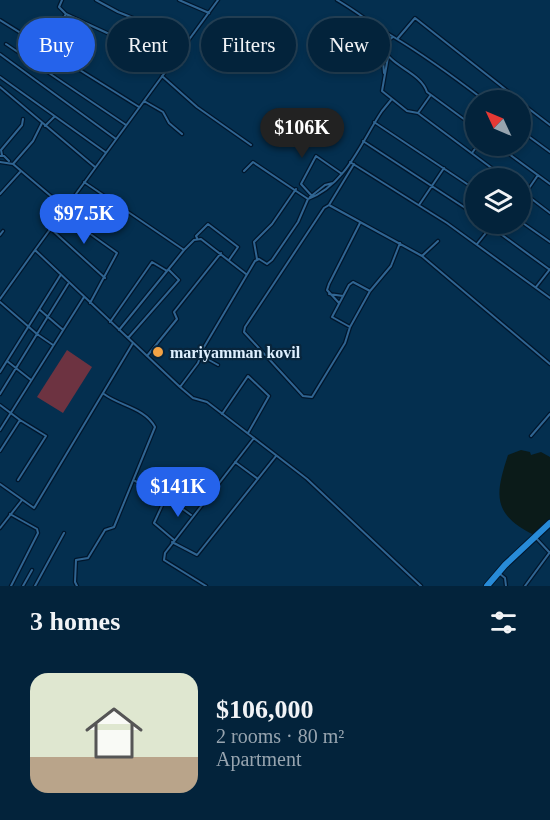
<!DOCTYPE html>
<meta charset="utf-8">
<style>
:root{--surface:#03233b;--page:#112f46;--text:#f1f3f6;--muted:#97a4af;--line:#244055;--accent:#2563eb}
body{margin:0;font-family:Georgia,serif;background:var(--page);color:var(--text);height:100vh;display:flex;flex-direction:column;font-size:22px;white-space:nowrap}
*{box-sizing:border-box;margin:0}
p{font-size:20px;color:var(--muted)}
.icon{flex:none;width:33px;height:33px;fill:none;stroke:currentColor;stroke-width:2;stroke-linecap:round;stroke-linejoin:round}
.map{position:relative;height:586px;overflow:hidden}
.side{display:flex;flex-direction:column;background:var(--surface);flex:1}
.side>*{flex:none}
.hud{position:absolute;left:18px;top:18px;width:514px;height:54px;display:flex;gap:12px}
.needle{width:39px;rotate:314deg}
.fabs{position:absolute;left:465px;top:90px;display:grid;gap:12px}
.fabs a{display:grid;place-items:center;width:66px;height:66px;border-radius:50%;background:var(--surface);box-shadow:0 3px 9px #0003,0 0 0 2px var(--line);font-size:30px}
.price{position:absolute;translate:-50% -51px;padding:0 14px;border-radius:21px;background:var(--accent);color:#fff;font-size:20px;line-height:39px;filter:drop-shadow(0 2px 3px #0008)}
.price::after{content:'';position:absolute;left:50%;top:36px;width:18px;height:14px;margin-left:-9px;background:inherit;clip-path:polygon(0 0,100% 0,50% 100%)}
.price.on{background:#222;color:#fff}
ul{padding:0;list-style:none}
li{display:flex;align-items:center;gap:18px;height:150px;padding:0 30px}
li+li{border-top:2px solid var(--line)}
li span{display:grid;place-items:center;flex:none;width:168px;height:120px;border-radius:18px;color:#555}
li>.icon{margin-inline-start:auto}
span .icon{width:72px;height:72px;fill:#fffc;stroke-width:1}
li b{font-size:26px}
h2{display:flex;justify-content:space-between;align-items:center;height:72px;padding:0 30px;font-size:26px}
.pill{padding:0 21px;border-radius:27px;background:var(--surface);box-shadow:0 3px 9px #0003,0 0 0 2px var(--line);font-size:21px;line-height:54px}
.pill.on{background:var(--accent);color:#fff}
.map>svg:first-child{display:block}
</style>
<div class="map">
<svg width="550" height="586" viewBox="0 0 550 586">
<rect width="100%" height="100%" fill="#042f4f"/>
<path fill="#6d3341" d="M67 350 92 367 63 413 37 397Z"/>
<path fill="#0b1b19" d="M521 450 530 452 531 455 541 452 550 457V522L534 535C492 514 495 495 508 455Z"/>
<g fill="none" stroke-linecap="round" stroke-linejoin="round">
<defs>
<path id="street" d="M62 0 59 7 66 14
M96 0 118 12 189 40
M179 0 209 13
M218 0 35 250 180 387 193 398 207 402 307 479 421 586
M337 0C356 11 373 25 392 36 424 55 454 77 484 100
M0 20 139 107
M393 37 382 45C389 67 420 71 427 92L476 128
M398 38 415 18 519 100
M6 44 126 125
M45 47 66 14 172 63
M382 49 384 73
M0 54 116 139
M388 57 382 91 407 111 418 113 505 178
M162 76 197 107 251 145
M0 77 105 152
M0 87 95 167
M144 101 163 112 169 123 182 134
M520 102 550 125
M418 113 430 96
M374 122 476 190
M42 123 33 141 13 164 65 208
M45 126 54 117
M520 130 550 152
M363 141 476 215
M498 146 550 184
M472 153 477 146
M2 155 1 150 22 125 23 119
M0 156H4L9 161
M0 162 13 164
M350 162 447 223 550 298
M84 182 184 250 194 240 201 239 246 274
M520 190 550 213
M0 194 20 172
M525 194 538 175
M312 196 301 184 316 156 342 174
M310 197 325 185 333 183
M308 199C346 185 361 142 382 111L391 100
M329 205 354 164
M419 205 444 168
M61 213 117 253 90 303
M520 221 550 242
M487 224 550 270
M50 228 105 278
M0 235 3 231
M197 238 196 236 208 224 238 247 229 260
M400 243 391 266 370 291 350 327 345 343 312 397 303 396 244 332 245 327 324 208 329 205 422 256 550 364
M477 244 493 224
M422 256 438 241
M257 259 254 242 272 224 296 189
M536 287 550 269
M329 294 343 296
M0 299 35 250
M0 302 37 334 0 394
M339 303 327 290 329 284 360 223
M40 310 62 329
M110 322 152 262 167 271 184 250
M350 327 332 317 349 285 353 282 370 291
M119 330 167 271
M128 338 179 280 169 270
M53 345 37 334 68 284
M200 355 218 365
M147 356 177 319 174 312 221 253
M7 361 31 380
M0 372 60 276
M180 387 198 363 204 347 255 261 259 259 267 264 272 260 298 222 308 199 253 162 244 171
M0 405 20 420 0 451
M222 414 248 376 269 396 248 433
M0 430 84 297
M531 436 550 414
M235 462 258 479
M18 480 46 436 20 420
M135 481 159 492 191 515
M0 484 34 508 133 343
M10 514 37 529 38 533 11 586
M0 528 22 500
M536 538 550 553
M174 540 154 523 172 484 201 503
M172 542 197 555 276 456
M500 574 505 578 506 586
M23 586 32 570
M35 586 64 533
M77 586 75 582 76 560 88 558 105 530 114 527 155 427C145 408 120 406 104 394
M206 586 164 560 165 553 254 438
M525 586 550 552"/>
<path id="highway" d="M487 586 505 565 550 523"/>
</defs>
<use href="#street" stroke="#00162c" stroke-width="4.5"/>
<use href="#highway" stroke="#00162c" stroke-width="8"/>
<use href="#street" stroke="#306592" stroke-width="2"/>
<use href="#highway" stroke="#288bd7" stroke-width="6"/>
</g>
<circle fill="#f4a345" stroke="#08253c" stroke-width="2" cx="158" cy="352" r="6"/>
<g text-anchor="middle" stroke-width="4.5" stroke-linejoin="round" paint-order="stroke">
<g font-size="16" font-weight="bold" fill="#deeffe" stroke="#08253c" text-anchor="start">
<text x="170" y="358">mariyamman kovil</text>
</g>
</g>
</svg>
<div class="fabs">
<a><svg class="needle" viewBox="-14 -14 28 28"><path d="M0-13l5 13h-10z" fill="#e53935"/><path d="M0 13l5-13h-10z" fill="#97a4af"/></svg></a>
<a><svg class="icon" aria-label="layers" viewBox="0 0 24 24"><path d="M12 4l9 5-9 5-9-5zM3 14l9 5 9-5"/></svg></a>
</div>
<b class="price on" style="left:302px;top:159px">$106K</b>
<b class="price" style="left:84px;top:245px">$97.5K</b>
<b class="price" style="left:178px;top:518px">$141K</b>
<div class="hud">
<a class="pill on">Buy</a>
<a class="pill">Rent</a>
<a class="pill">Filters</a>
<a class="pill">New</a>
</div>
</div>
<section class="side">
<h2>3 homes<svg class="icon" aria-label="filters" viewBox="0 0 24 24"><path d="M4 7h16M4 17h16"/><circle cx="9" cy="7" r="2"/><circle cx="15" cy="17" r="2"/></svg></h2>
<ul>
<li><span style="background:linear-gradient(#dfe7d0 70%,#b9a48a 0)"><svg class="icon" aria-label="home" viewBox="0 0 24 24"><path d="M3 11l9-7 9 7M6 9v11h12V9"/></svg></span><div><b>$106,000</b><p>2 rooms · 80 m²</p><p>Apartment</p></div></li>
</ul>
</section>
